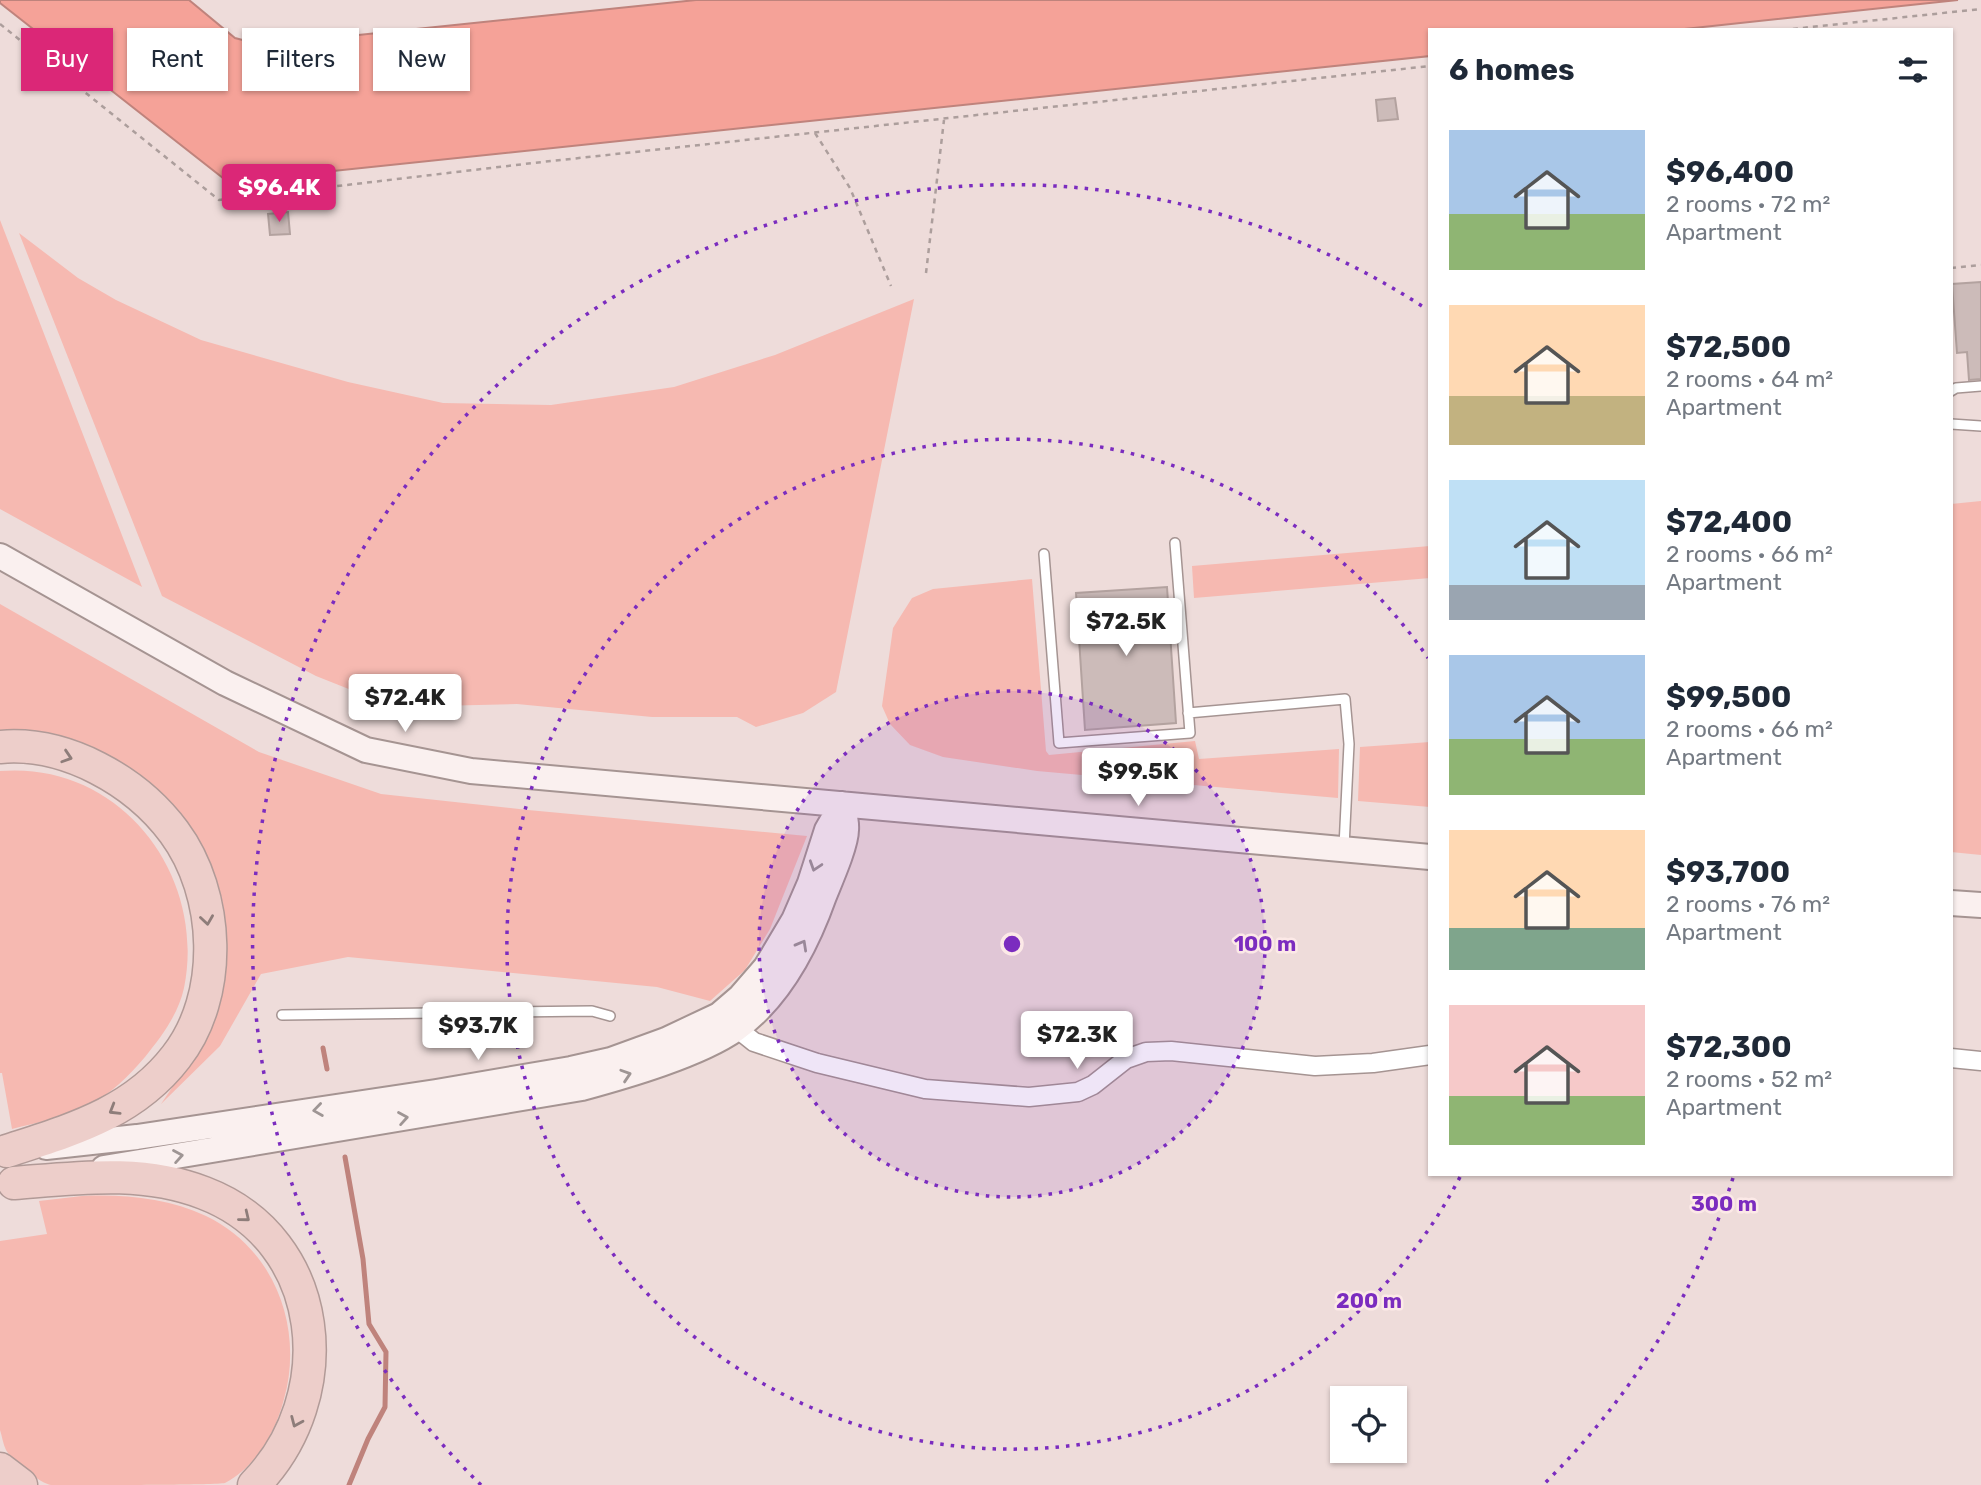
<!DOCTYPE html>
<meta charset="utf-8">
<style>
:root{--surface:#fff;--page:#f2f2f3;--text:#1f2937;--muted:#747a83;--accent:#db2777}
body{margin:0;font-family:Rubik,sans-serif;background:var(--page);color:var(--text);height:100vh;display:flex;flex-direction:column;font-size:26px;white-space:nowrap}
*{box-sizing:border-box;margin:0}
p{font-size:23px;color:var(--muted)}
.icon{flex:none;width:38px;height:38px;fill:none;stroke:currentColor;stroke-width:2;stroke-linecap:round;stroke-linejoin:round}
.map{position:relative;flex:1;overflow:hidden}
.panel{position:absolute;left:1428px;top:28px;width:525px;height:1148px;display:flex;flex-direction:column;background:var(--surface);border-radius:0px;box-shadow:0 2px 5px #0004}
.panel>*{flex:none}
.banner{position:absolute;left:21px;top:28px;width:665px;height:63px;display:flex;gap:14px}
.controls{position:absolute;left:1330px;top:1386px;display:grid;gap:14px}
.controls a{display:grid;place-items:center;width:77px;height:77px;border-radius:0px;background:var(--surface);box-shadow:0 2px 5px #0004;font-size:35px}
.price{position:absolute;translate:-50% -60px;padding:0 16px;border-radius:7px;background:#fff;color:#222;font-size:23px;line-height:46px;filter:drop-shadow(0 2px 4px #0008)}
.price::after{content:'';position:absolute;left:50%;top:42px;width:21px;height:16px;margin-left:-10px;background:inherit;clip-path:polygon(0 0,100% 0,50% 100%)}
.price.active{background:var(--accent);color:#fff}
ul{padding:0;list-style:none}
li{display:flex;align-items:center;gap:21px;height:175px;padding:0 21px}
li span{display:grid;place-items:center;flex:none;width:196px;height:140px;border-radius:0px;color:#555}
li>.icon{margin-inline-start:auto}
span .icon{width:84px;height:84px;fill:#fffc;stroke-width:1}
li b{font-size:30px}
h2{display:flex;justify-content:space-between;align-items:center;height:84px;padding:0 21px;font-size:30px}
.pill{padding:0 24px;border-radius:0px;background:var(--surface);box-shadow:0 2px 5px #0004;font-size:24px;line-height:63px}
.pill.active{background:var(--accent);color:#fff}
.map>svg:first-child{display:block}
</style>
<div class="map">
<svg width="1981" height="1485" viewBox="0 0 1981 1485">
<rect width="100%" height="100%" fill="#eedcda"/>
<path fill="#f6b9b1" d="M0 220 142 587 0 509Z
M19 233 78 278 116 300 201 340 348 382 443 403 551 405 674 387 775 355 914 299 836 692 803 713 756 727 737 717H652L517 704 394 707 316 676 162 596Z
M1981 501V855L1951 852V504Z
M1430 546V578L1194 598 1192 566Z
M1032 579 1046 751 1049 755 1195 741 1199 759 1339 749 1338 798 1037 771 943 757 910 745 890 724 882 706 893 628 912 598 933 589Z
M0 604 259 752 381 794 528 810 807 836 770 929 745 970 710 1001 657 987 348 957 261 974 220 1046 161 1104C185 1068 214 1032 223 987 250 847 139 730 0 732Z
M1430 742V807L1358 801 1360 747Z
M0 771C120 761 207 874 184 988 178 1015 161 1037 145 1057 129 1076 110 1094 89 1106 66 1118 37 1122 12 1129L2 1073H0Z
M82 1196C123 1194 168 1198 206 1216 275 1249 304 1328 284 1399 276 1431 256 1467 225 1483 215 1485 113 1485 93 1485 80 1485 64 1485 51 1485 41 1484 10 1459 6 1450 3 1444 2 1436 0 1430V1241L47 1234 39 1201Z"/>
<path fill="#f5a298" stroke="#bf837c" stroke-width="2" d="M0 0H189L235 38 262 45 696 0H1958L1675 30H1430V56L228 182 0 3Z"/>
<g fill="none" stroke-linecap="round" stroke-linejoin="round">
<path stroke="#bf837c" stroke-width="5" d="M323 1048 327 1069
M345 1157 363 1259 369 1324 386 1352 385 1407 368 1439 349 1485"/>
</g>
<path fill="#ccbbb9" stroke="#b3a29f" stroke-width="2" d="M1395 98 1398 119 1378 121 1376 100Z
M288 212 290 234 270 235 268 214Z
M1981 282V379L1969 380 1967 352 1957 353 1952 284Z
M1167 587 1176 723 1085 730 1076 593Z"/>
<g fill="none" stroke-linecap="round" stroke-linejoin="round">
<defs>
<path id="lane" d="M1951 391 1956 388 1981 386
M1951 424 1981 426
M1044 554 1059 743 1190 733 1175 543
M1188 713 1345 699 1349 744 1344 847
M282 1015 592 1011 610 1016"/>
<path id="street" d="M729 1022 754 1042 817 1063 925 1089 1029 1097 1078 1092 1093 1085 1126 1059 1146 1052 1171 1051 1315 1066 1373 1063 1430 1055
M1951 1058 1981 1061"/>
<path id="secondary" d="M0 556 225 683 366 750 471 771 1430 857
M1951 903 1981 905
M46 1147 137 1137 436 1092 571 1069 611 1060 666 1040 719 1015 740 997 766 967 794 920 810 883 827 830 842 804
M104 1168 582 1088C626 1076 699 1055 736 1029 779 998 807 944 824 896 830 881 846 845 846 830 847 822 844 812 842 804"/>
<path id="highway" d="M0 747C66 741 136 781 174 832 220 894 224 996 176 1057 133 1113 71 1130 7 1151
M14 1183C78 1178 142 1169 204 1193 327 1240 341 1397 254 1485
M0 1469 21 1485"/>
</defs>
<use href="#lane" stroke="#a59492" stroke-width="12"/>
<use href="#street" stroke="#a59492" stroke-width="21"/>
<use href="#secondary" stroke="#a59492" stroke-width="28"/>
<use href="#highway" stroke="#b19a97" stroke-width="35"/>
<path stroke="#ac9e9c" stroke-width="2.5" stroke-dasharray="5 5" stroke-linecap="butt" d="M0 24 219 200 533 163 1430 66
M1783 30 1981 9
M815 133 850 188 891 286
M1951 268 1981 265
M926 273 944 120"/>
<use href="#lane" stroke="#fff" stroke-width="9"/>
<use href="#street" stroke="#fff" stroke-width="18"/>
<use href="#secondary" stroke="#faf0ef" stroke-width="24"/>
<use href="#highway" stroke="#edceca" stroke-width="32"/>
</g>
<defs><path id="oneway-chevron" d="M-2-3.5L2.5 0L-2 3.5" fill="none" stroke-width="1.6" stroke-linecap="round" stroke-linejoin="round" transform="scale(1.75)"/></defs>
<g stroke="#8e7d7a">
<use href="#oneway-chevron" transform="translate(67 757) rotate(18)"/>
<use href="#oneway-chevron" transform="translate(207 920) rotate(82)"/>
<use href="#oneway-chevron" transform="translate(114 1110) rotate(149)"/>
<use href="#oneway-chevron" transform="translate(245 1217) rotate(39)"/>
<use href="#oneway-chevron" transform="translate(296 1422) rotate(113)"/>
</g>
<g stroke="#9e9594">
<use href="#oneway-chevron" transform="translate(815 866) rotate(108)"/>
<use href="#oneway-chevron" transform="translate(802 945) rotate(-61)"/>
<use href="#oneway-chevron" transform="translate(626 1075) rotate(-18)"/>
<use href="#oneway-chevron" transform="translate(318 1110) rotate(172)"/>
<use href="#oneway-chevron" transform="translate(403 1118) rotate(-10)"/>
<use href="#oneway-chevron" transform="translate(178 1156) rotate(-10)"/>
</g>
<circle cx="1012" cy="944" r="253" fill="#7b2cbf" fill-opacity=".12"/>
<g fill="none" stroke="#7b2cbf" stroke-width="3.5" stroke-dasharray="3.5 7">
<circle cx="1012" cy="944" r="253"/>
<path d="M1460 1177A505 505 0 1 1 1428 658"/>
<path d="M1733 1178A758 758 0 0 1 1543 1485M481 1485A758 758 0 0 1 1425 308"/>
</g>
<circle cx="1012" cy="944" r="10" fill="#7b2cbf" stroke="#fce9e7" stroke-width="3.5"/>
<g font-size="21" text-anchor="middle" font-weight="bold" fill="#7b2cbf" stroke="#fce9e7" stroke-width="5" stroke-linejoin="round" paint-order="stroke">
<text x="1265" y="951">100 m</text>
<text x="1724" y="1211">300 m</text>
<text x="1369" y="1308">200 m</text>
</g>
</svg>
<div class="controls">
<a><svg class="icon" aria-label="locate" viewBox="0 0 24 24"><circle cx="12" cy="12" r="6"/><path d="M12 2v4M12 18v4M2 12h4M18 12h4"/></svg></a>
</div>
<b class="price active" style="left:279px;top:224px">$96.4K</b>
<b class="price" style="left:1126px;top:658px">$72.5K</b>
<b class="price" style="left:405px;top:734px">$72.4K</b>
<b class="price" style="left:1138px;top:808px">$99.5K</b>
<b class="price" style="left:478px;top:1062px">$93.7K</b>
<b class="price" style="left:1077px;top:1071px">$72.3K</b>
<div class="banner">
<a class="pill active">Buy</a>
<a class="pill">Rent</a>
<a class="pill">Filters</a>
<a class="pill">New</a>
</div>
<section class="panel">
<h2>6 homes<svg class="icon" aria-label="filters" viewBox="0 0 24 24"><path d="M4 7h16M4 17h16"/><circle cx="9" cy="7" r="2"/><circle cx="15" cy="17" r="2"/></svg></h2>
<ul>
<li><span style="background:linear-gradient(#a9c7e8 60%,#8fb573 0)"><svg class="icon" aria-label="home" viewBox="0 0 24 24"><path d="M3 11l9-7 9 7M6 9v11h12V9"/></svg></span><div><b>$96,400</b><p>2 rooms · 72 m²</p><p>Apartment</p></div></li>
<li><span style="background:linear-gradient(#ffd9b3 65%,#c2b280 0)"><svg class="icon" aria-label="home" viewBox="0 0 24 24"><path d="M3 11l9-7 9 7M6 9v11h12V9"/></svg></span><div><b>$72,500</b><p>2 rooms · 64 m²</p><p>Apartment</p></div></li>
<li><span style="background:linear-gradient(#bfe0f5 75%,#9aa5b1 0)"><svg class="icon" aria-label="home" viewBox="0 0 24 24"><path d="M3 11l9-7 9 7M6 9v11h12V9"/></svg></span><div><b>$72,400</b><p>2 rooms · 66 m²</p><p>Apartment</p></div></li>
<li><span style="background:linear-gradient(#a9c7e8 60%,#8fb573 0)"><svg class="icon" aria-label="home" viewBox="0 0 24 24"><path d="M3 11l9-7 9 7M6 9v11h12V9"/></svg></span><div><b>$99,500</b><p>2 rooms · 66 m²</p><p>Apartment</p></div></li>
<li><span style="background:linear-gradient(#ffd9b3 70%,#7fa58c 0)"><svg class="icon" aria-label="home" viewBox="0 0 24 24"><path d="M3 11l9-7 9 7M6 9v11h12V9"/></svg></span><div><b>$93,700</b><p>2 rooms · 76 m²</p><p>Apartment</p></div></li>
<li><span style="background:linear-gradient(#f6c9c9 65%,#8fb573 0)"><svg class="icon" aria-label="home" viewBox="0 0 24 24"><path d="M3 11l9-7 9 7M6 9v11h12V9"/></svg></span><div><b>$72,300</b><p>2 rooms · 52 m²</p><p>Apartment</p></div></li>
</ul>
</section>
</div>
